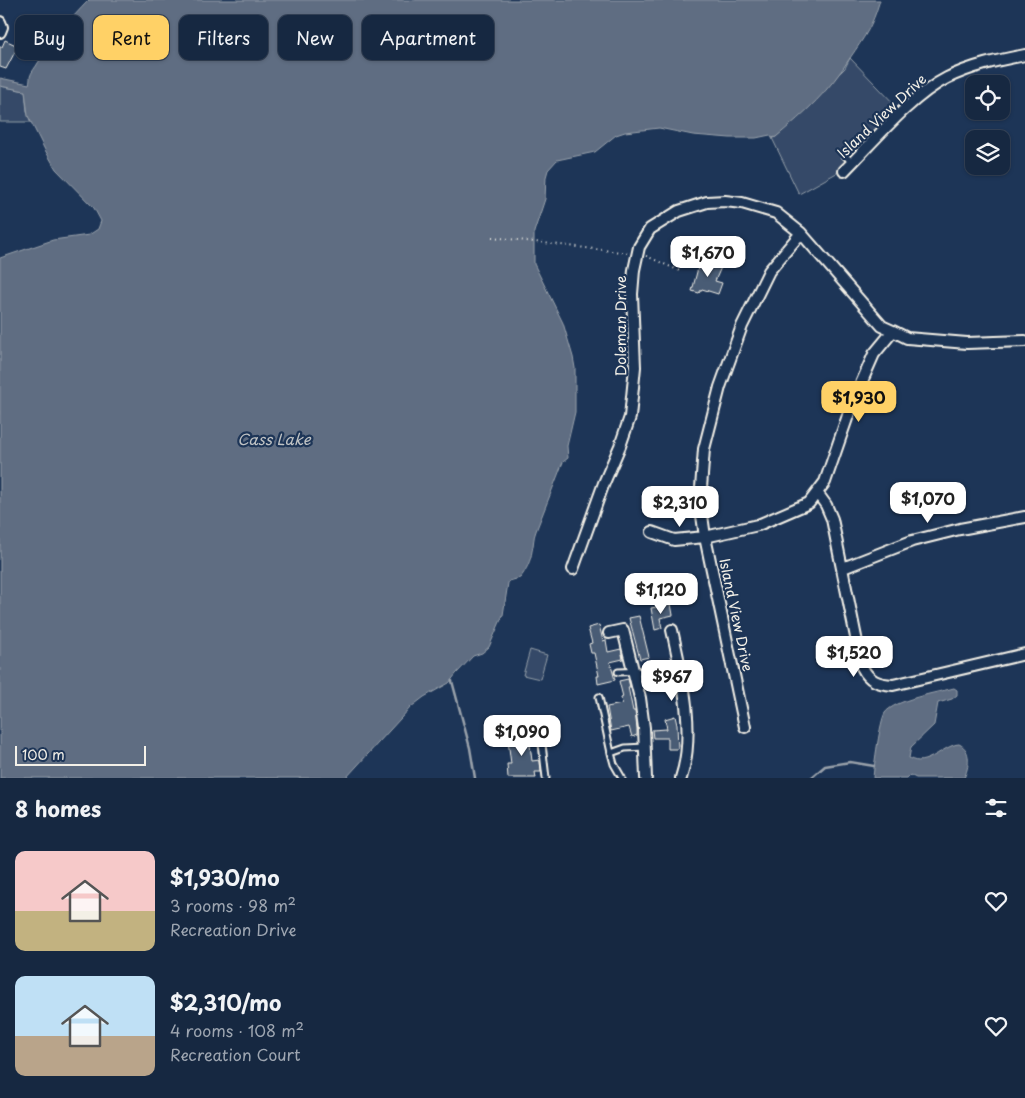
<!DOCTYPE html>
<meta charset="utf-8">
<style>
:root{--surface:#162841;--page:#1f3048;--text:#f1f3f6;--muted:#9ea6b1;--line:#35445a;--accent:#ffd166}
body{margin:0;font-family:"Playpen Sans",sans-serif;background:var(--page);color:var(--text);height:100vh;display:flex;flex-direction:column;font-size:19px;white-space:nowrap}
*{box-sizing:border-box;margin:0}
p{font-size:16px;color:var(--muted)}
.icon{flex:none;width:28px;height:28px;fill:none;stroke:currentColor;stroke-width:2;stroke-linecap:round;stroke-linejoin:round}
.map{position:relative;height:778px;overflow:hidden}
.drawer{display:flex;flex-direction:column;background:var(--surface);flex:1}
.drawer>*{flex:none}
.top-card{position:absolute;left:15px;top:15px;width:500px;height:45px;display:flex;gap:10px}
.controls{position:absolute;left:965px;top:75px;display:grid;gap:10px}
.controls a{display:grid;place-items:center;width:45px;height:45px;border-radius:10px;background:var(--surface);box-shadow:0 1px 4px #0004,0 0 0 1px var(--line);font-size:25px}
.scale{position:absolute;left:15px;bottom:12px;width:131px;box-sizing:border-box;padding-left:5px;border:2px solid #f4f1e8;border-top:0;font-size:14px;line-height:18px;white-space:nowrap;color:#f4f1e8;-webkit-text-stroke:4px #1d3557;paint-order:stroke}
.price{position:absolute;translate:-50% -42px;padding:0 11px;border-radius:10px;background:#fff;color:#222;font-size:16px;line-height:32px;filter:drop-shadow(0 1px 2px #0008)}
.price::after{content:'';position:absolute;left:50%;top:30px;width:15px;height:11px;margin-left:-8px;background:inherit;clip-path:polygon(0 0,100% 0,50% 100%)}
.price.active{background:var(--accent);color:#111}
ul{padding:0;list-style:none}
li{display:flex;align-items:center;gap:15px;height:125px;padding:0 15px}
li span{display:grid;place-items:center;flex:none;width:140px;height:100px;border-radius:10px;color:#555}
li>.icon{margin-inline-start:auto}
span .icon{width:60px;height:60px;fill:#fffc;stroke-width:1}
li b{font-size:21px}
h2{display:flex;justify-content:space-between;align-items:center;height:60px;padding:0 15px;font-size:21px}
.pill{padding:0 18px;border-radius:10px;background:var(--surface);box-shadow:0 1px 4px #0004,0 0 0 1px var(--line);font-size:18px;line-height:45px}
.pill.active{background:var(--accent);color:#111}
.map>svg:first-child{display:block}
</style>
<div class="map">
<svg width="1025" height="778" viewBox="0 0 1025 778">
<rect width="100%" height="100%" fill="#1d3557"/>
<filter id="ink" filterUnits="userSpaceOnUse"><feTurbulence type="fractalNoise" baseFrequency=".02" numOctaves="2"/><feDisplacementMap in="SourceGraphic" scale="10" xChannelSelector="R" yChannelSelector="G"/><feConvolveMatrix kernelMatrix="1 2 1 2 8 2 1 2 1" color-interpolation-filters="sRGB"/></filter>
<g filter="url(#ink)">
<path fill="#354a67" stroke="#949ea8" d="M850 58 901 111 842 170 799 194 772 138 776 137 845 68Z
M0 86 25 91 27 112 31 122H0Z
M530 650 547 655 540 679 523 675Z"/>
<path fill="#5e6d82" stroke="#9aa2ab" d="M89 0H880C872 27 865 36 850 58 829 91 806 112 776 137L772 138 770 135 756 138H730L693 135 659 128 625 132 616 135 595 152 557 160 548 170 546 177 545 199 534 232V264L563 323 573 357 575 368V412L567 446 568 458 563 462 536 531C533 538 534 544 532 551 531 560 526 571 520 578L509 581 508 583 503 615 489 647 482 653 473 656 456 674 449 683 424 697 411 707 346 778H0V258L53 240 89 235 98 229 101 221 94 208 56 169 45 150 28 116 25 91 0 86V78L29 84C30 81 30 79 30 77 31 72 36 67 38 63 53 40 70 19 89 0Z
M954 688 957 690V695L952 699 938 703 934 725 911 747 909 758C926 769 943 745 959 744 972 750 969 767 964 778H916L910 775 907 778H873C874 766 880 721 885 713 894 700 939 692 954 688Z"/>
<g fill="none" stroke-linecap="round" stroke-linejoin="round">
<path stroke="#9aa2ab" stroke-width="2.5" d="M452 681 470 748 475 778
M811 778 825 766 850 762 874 766"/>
</g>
<path fill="#485b74" stroke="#f4f1e8" d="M5 40 18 46 6 69 0 67V47H2Z
M705 258 722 265 715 281 722 283 718 294 702 289 699 293 692 291 698 268H702Z
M671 604 673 615 660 618 662 628 655 630 651 608Z
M639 616 649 657 640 659 629 618Z
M599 625 603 641 606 640 608 652 621 649 623 659 610 662 615 680 598 684 597 676H599L594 653H591L589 644 592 643 588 628Z
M628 679 630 687H628L633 711H635L637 729V735L632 737 629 727 611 731 607 707 622 704 621 698 623 697 619 681Z
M675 716 677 725 678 749H668V738H653L652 730 667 729 665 719Z
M523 726 524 738 529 737 532 761 540 760 541 772H535L536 778H508L507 764H511L508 740 514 739 512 727Z"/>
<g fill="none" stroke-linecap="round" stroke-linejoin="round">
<defs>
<path id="lane" d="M844 154 852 163
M618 672 680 670
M599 697 611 753
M542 744 546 778
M622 778 614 764 611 753 625 748 645 747"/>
<path id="street" d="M0 22 2 27 0 32
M844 171C873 142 911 96 947 78 971 66 999 60 1025 55
M818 494 826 505 832 519 862 667C869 681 878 684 893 685L1025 654
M652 532 674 540 705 537 758 525 809 503 825 482 852 404 874 354 893 331 907 338 967 343 1025 341
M843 568 912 541 960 529 1025 517
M573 569 604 483 620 446 630 417 635 367 632 294 634 270 639 247 650 229 679 211 707 202 725 201 742 203 776 213 801 233 882 326 893 331
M672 630C682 675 696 733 681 778
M609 633 623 630 640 698 644 728 646 778
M745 727 705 537 700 501 704 449 720 387 742 326 769 271 801 233"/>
</defs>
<use href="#lane" stroke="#f4f1e8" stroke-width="9"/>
<use href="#street" stroke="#f4f1e8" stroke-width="14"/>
<path stroke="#f4f1e8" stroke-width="2" stroke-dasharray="1 4" stroke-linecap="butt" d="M492 237 629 253
M646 256 680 271"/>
<use href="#lane" stroke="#1d3557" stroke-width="5"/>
<use href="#street" stroke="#1d3557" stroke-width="10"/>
</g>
</g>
<g text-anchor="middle" stroke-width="4.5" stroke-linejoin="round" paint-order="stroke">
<g font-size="14" fill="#f4f1e8" stroke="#1d3557">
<text transform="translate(882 116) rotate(-43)" y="5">Island View Drive</text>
<text transform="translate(621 326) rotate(-90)" y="5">Doleman Drive</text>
<text transform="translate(736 615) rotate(78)" y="5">Island View Drive</text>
</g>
<g font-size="15" font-style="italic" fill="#c0c3c4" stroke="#1d3557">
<text x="274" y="445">Cass Lake</text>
</g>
</g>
</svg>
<div class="controls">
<a><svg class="icon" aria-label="locate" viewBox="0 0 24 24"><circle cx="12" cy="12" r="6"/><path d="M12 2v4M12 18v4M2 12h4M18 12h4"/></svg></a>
<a><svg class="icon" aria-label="layers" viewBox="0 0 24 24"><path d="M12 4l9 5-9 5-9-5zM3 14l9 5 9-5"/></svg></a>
</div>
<div class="scale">100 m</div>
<b class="price" style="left:708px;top:278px">$1,670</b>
<b class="price active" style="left:859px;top:423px">$1,930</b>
<b class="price" style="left:928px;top:524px">$1,070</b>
<b class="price" style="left:680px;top:528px">$2,310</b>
<b class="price" style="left:661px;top:615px">$1,120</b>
<b class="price" style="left:854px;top:678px">$1,520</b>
<b class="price" style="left:672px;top:702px">$967</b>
<b class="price" style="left:522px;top:757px">$1,090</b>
<div class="top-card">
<a class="pill">Buy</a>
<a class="pill active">Rent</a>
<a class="pill">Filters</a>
<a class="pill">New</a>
<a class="pill">Apartment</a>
</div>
</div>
<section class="drawer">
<h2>8 homes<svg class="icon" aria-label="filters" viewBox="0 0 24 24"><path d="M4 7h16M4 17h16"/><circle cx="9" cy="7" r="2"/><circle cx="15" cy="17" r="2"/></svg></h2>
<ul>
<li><span style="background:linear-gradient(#f6c9c9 60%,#c2b280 0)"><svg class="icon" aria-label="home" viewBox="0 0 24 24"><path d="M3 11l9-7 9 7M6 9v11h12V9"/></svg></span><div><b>$1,930/mo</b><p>3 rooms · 98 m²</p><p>Recreation Drive</p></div><svg class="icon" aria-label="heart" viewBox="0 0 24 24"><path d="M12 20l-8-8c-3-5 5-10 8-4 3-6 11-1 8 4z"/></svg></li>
<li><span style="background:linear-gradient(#bfe0f5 60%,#b9a48a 0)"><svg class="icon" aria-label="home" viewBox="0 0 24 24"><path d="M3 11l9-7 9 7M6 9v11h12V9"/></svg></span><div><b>$2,310/mo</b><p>4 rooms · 108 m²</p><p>Recreation Court</p></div><svg class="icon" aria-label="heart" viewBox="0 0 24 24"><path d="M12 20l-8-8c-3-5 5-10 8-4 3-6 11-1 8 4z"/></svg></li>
</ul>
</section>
